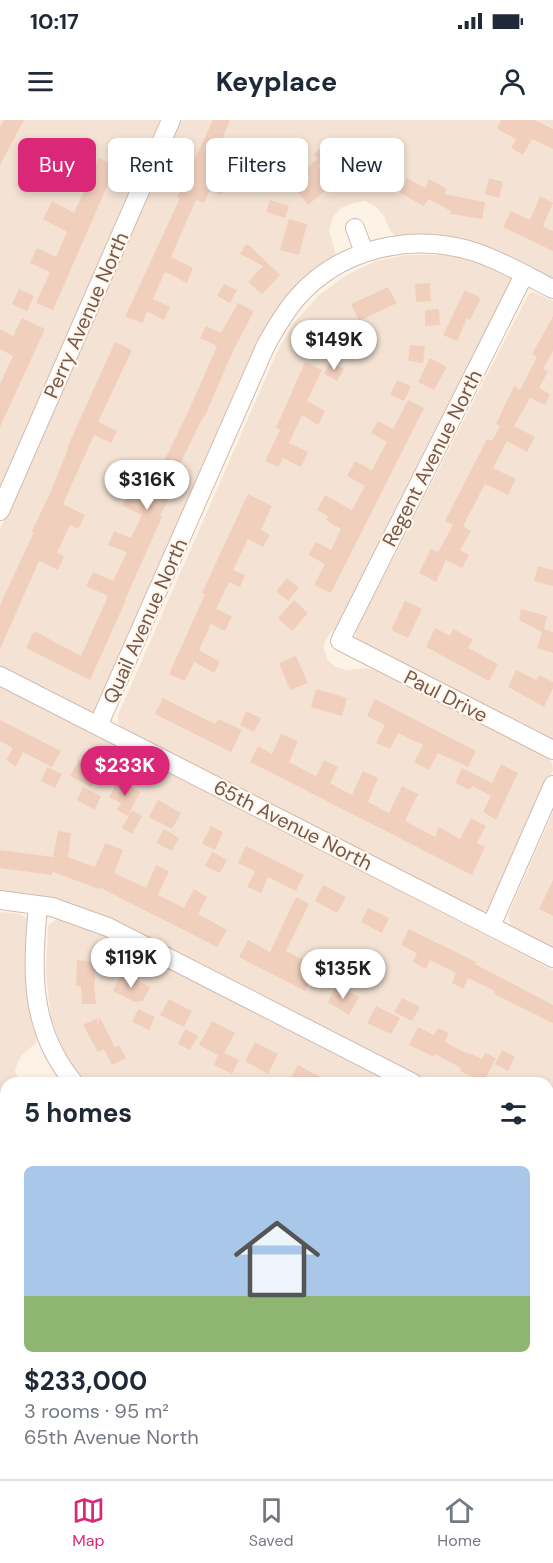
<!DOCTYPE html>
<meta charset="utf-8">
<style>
:root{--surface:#fff;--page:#f2f2f3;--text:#1f2937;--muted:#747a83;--line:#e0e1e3;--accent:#db2777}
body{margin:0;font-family:"DM Sans",sans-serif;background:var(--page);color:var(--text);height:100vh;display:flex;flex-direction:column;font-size:22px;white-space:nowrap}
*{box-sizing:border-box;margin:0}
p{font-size:20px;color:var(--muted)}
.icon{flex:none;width:33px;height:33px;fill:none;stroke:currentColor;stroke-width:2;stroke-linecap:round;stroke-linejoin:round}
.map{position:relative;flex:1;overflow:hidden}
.panel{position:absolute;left:0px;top:957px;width:554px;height:402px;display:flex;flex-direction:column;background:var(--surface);border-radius:18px 18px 0 0;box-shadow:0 3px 9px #0003}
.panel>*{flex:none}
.banner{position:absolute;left:18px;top:18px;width:518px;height:54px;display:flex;gap:12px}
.price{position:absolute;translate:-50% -51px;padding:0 14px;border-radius:21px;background:#fff;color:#222;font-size:20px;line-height:39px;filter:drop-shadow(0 2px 3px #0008)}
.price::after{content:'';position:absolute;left:50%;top:36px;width:18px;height:14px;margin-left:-9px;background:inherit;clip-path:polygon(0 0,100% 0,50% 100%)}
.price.on{background:var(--accent);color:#fff}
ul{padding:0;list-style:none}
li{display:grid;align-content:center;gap:12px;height:318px;padding:0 24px}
li span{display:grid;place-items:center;height:186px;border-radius:9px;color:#555}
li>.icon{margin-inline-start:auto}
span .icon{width:108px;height:108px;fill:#fffc;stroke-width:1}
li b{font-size:26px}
h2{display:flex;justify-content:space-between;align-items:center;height:72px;padding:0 24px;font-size:26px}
.chip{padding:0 21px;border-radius:9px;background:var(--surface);box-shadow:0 3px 9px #0003;font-size:21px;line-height:54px}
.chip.on{background:var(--accent);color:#fff}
.status{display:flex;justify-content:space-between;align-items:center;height:42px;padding:0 30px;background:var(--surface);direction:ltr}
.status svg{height:16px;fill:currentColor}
header{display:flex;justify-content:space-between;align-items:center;height:78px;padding:0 24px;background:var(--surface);font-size:27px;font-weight:700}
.tab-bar{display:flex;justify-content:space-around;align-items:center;height:84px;border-top:2px solid var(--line);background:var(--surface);font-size:16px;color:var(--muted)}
.tab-bar a{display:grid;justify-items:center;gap:3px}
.tab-bar .on{color:var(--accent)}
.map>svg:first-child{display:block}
</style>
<div class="status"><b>10:17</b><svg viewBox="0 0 49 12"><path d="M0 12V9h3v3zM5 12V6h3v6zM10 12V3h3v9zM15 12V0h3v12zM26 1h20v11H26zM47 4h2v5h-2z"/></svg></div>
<header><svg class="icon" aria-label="menu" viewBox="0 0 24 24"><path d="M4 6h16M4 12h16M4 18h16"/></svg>Keyplace<svg class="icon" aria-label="person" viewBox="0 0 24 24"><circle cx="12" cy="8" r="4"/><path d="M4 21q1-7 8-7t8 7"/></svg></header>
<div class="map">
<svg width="553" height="1359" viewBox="0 0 553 1359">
<rect width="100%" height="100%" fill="#fcf2e5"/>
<path fill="#f4e3d4" d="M0 0H160L0 368Z
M179 0H553V162L397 117 390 111 384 96 375 86 365 81 354 83 341 88 333 97 329 110 337 139 282 194 96 593H91L0 547V409Z
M406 135H448L481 144 512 160 338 507 330 513 323 526 328 541 336 547 347 550 366 548 372 549 549 638 552 643 553 650 491 789 485 792H476L122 610 118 603V595L278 230 293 204 318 176 345 156 376 141Z
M532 172 553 181V622L359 523 356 518V511L528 175Z
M0 566 553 850V1026L548 1023V963H431L115 801 81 787 29 775 0 771Z
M553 692V831L512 810 508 795Z
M0 792 20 794 26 798 28 804 37 916 36 923 22 935 17 944 15 951 20 963H6V1132L0 1129Z
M58 798 88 807 390 963H85L70 945 51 900 46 853 48 806Z
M548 1045 553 1048V1220L548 1217Z
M0 1149 6 1152V1250L0 1247Z
M548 1238 553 1240V1359H451L439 1353H548Z
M191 1353H400L412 1359H201Z"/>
<path fill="#f1cfbd" d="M4 0H24L0 45V7Z
M213 0H230L219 28 226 31 213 57 227 63 222 75 210 70 204 83 196 80 171 137 193 148 187 163 165 152 153 179 170 187 164 200 147 191 143 203 125 197 180 78 177 77Z
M501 0H535L553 9V29L532 19 523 35 511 28 516 19 497 9Z
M321 28 340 50 317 44 333 64 308 85 296 70 310 58 304 50 317 39 314 34Z
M351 31 384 39 385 34 401 39 396 55 379 50 376 59 346 51Z
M99 38 116 46 53 190 36 183 50 152 30 143 37 128 56 137 67 112 43 99 52 81 74 93 85 69 58 57 65 43 91 55Z
M407 58 425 68 429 59 447 69 444 74 485 82 482 99 450 94 451 91 428 79 424 86 400 73Z
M489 58 503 62 499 78 485 74Z
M540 76 553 83 543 106 553 111V131L503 107 511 91 530 100Z
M270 80 289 86 285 98 266 92Z
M289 99 307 104 299 135 280 130Z
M246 124 251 127 280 155 262 174 248 162 263 146 240 134Z
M430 163 431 181 416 182 415 164Z
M224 164 237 170 230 183 217 176Z
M388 167 397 183 359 201 351 184Z
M19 169 34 176 27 191 12 184Z
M465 170 481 178 470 200 467 198 457 221 443 215Z
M238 183 254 191 233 231 204 298 203 297 180 344 185 346 160 396 162 397 125 480H126L90 560 26 528 34 511 81 536 108 476 86 466 93 452 113 461 127 432 108 425 114 411 131 418 142 395 123 386 130 368 147 376 189 290 217 226 200 218 206 206 221 213Z
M439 189 440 205 425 206V190Z
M553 196V231L543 249 548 251 539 268 550 274 545 285 530 278 514 306 535 317 527 332 507 321 493 348 516 359 508 375 485 364 463 406 471 411 460 430 469 435 462 448 446 440 436 462 419 453 431 429 438 432 453 405 445 401 487 319 492 321 500 306 496 304 514 266 520 270 537 237 532 234Z
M22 198 45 209 0 307V264L13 236 0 229V209L13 216Z
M337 201 351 212 332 235 319 224Z
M115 222 132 230 98 302 117 311 111 323 94 315 63 384 85 395 78 409 70 405 57 433 64 436 58 450 39 441 0 529V485L34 412 32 411 51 371 68 329 67 328Z
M410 225 425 226 423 243 408 241Z
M430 238 447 247 434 270 418 262Z
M305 242 322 250 307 281 325 291 318 305 302 295 289 323 308 332 301 347 283 338 278 347 265 341 280 310 276 308Z
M330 242 344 249 337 261 324 254Z
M397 260 411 266 404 281 390 275Z
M408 280 424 288 331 473 314 465 325 444 308 435 316 422 331 430 341 409 326 400 328 396 317 390 325 375 352 390 365 366 347 356 355 341 372 350 387 322 371 313 378 301 393 309Z
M248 374 272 386 261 410 270 415 263 427 248 419 233 450 245 455 240 467 229 462 216 489 232 496 225 511 211 504 199 530 220 542 214 553 194 542 185 561 169 554 205 474 202 473Z
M538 446 553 450V466L534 461Z
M287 458 299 468 288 481 276 471Z
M294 480 308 493 292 511 278 498Z
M405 481 422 489 408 518 391 510Z
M521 489 547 496 544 509 553 512V533L537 528 542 512 519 500Z
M435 508 450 516 453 509 473 519 468 528 498 544 489 561 426 527Z
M296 536 308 563 290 570 279 543Z
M516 550 536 560 539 555 553 562V568L544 587 508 567Z
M316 569 347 578 342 596 311 587Z
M163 578 215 604 218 599 242 610 231 632 155 594Z
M375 579 476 631 468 647 438 633 429 650 414 642 423 625 398 613 390 629 376 623 385 605 367 596Z
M246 591 261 598 254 612 240 605Z
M0 600 61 631 52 647 23 632 16 646 6 640 13 628 0 621Z
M281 614 298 621 289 642 316 656 324 640 338 647 330 663 352 675 363 651 378 658 368 682 389 693 402 666 418 674 405 701 435 717 439 707 460 719 471 698 486 706 477 723 485 727 472 755 250 642 258 626 272 634Z
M79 640 100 651 91 667 70 656Z
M501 644 518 653 496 700 483 692 491 676 472 666 470 670 455 663 462 648 492 663Z
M47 647 62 654 55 668 41 661Z
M118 660 140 672 128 696 117 690 121 683 109 677Z
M83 667 101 676 95 690 77 680Z
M158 680 181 693 172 709 149 697Z
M132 690 142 696 132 714 122 708Z
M211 706 223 712 215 730 202 724Z
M164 709 179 718 172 731 156 723Z
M58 711 71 713 68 737 95 747 105 723 123 730 114 753 146 768 156 745 169 751 158 775 184 788 194 769 207 777 198 794 227 810 217 827 99 767V769L53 752 52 755 0 748V730L53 737Z
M246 726 304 755 296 771 268 757 261 773 247 767 255 751 238 743Z
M212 732 227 740 220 753 205 746Z
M553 760V796L539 789Z
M323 765 346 777 337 793 315 781Z
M296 777 309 784 286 831 310 843 307 850 314 853 305 871 239 837 248 820 270 832Z
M368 788 389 798 382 813 361 802Z
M409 809 476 842 475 844 553 885V903L494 874 495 871 468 858 463 869 452 863 456 853 430 840 426 849 413 842 417 833 401 825Z
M77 840 96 842 94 872 95 871 96 884H82L81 866H76Z
M121 853 150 867 143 881 135 882 113 871Z
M336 865 359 877 349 895 328 882Z
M402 878 420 887 412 901 394 892Z
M169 879 192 891 184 907 160 895Z
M376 886 400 898 391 914 367 903Z
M138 889 155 897 149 910 132 902Z
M97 898V905L100 898 115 927 119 925 126 938 112 945 104 929 98 932 99 934 83 905Z
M212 901 235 913 224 933 239 940 232 954 214 945 218 935 199 925Z
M418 907 434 915 438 908 449 913 445 922 468 934 469 933 482 939 485 933 496 938 484 962 460 951 461 948 435 934 434 937 409 925Z
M185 909 198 916 190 930 178 924Z
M255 922 278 934 268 954 245 941Z
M502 930 515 937 508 951 495 944Z
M298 945 332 963H288Z"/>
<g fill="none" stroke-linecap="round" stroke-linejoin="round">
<defs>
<path id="minor" d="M355 108 364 132
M524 155 340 521 553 630
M0 391 171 0
M0 556 553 838
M98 606 266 225C275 209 284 193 296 179 340 128 411 112 475 132 502 141 527 156 553 169
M0 780 52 787 108 807 413 963
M38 785C32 852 29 908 74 963
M491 806 553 665
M548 1032 553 1035
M0 1137 6 1140
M548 1227 553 1230
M418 1353 429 1359"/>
<path id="highway" d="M0 1307 6 1310
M0 1352 14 1359
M85 1353 96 1359"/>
</defs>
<use href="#minor" stroke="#d0bbaf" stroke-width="20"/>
<use href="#highway" stroke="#d8d0cd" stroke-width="29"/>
<use href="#minor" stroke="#fff" stroke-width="18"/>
<use href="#highway" stroke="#f5af9d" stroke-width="27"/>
</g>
<g text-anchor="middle" stroke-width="4.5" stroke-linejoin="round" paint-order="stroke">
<g font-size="20" fill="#75574b" stroke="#fff6ec">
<text transform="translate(86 195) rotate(-66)" y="7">Perry Avenue North</text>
<text transform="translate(432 338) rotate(-63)" y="7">Regent Avenue North</text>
<text transform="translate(145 501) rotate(-66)" y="7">Quail Avenue North</text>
<text transform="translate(446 576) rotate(27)" y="7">Paul Drive</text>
<text transform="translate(293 705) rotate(27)" y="7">65th Avenue North</text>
</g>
</g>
</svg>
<b class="price" style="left:334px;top:251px">$149K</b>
<b class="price" style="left:147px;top:391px">$316K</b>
<b class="price on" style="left:125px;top:677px">$233K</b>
<b class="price" style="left:131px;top:869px">$119K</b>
<b class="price" style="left:343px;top:880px">$135K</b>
<div class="banner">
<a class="chip on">Buy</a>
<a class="chip">Rent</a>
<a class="chip">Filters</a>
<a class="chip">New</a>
</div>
<section class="panel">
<h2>5 homes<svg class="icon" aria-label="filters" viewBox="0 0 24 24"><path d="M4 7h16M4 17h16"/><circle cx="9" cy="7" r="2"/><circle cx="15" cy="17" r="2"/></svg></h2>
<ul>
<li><span style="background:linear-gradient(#a9c7e8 70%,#8fb573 0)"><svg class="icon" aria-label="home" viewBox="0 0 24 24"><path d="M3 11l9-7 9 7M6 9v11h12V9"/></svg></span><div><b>$233,000</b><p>3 rooms · 95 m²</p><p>65th Avenue North</p></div></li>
</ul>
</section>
</div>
<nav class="tab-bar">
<a class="on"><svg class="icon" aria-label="map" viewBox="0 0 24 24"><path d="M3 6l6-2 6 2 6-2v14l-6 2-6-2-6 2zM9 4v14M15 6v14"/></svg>Map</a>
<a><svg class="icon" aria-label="saved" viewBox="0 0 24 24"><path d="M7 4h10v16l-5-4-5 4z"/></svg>Saved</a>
<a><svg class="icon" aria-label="home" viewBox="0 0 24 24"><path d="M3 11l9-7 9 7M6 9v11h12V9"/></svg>Home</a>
</nav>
